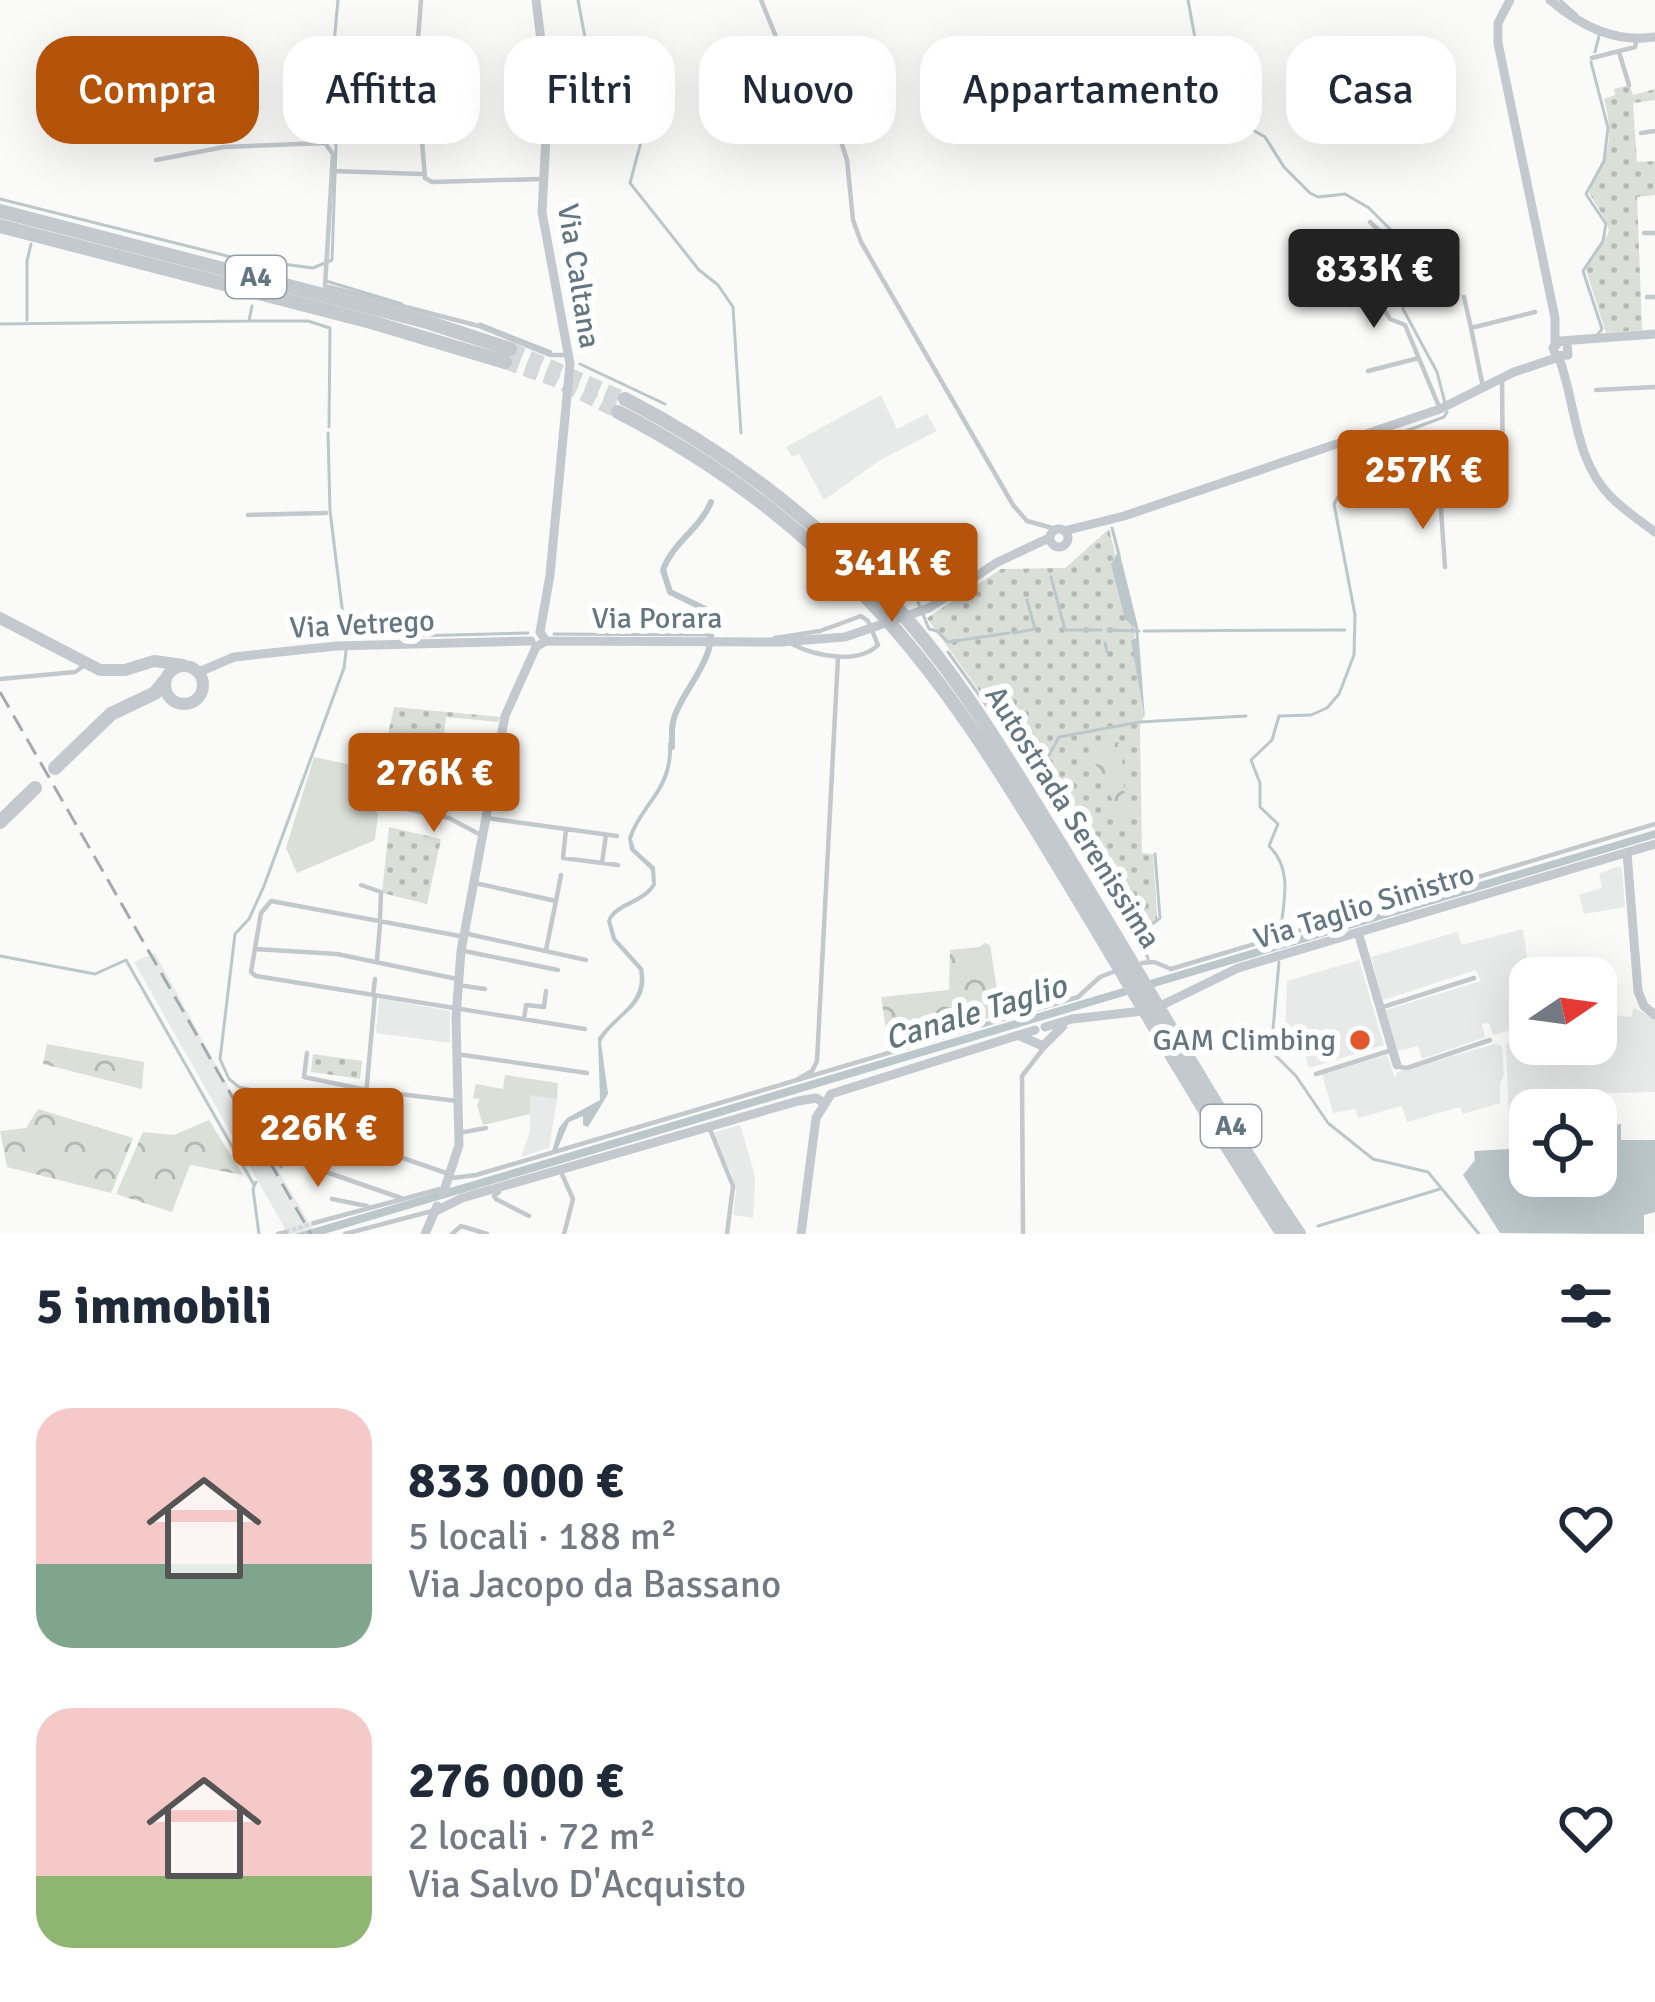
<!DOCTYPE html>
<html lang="it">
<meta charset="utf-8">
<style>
:root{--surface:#fff;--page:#f2f2f3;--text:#1f2937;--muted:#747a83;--accent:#b45309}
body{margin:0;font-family:Signika,sans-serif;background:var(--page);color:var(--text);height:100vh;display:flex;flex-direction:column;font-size:45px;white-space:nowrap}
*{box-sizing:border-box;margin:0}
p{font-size:39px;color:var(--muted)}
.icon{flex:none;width:66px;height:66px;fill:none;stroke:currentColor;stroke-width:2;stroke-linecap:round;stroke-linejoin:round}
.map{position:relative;height:1234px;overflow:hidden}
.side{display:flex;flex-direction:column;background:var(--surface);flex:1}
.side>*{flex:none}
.banner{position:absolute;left:36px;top:36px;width:1584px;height:108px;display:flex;gap:24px}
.needle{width:78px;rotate:77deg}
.tools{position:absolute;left:1509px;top:957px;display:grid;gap:24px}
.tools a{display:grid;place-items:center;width:108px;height:108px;border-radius:24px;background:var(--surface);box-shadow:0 12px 48px #0002;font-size:60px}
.price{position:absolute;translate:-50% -102px;padding:0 27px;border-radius:12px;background:var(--accent);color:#fff;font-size:39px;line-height:78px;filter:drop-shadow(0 3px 6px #0008)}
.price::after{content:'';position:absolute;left:50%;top:72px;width:36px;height:27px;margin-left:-18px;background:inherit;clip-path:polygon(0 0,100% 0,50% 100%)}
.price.on{background:#222;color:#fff}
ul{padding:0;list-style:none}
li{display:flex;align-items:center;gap:36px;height:300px;padding:0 36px}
li span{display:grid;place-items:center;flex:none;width:336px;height:240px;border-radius:36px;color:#555}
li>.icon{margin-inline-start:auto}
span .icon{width:144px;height:144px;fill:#fffc;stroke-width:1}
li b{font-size:51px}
h2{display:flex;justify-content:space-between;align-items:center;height:144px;padding:0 36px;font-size:51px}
.pill{padding:0 42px;border-radius:36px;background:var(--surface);box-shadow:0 12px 48px #0002;font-size:42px;line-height:108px}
.pill.on{background:var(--accent);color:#fff}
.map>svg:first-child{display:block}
</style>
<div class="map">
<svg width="1655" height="1234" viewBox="0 0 1655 1234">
<defs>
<pattern id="green-dots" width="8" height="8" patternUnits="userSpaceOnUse" patternTransform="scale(3)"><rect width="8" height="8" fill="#dadfd7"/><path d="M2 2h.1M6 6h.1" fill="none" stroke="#b4b9b4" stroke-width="1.8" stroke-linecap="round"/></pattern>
<pattern id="forest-crowns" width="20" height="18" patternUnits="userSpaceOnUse" patternTransform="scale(3)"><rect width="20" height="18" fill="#dadfd7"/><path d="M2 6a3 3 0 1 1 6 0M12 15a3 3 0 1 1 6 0" fill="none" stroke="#b4b9b4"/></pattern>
</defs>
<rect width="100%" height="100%" fill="#fafaf8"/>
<path fill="#e8e9e9" d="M881 395 897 429 927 414 937 431 882 459 824 500 799 454 792 457 786 447Z
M1618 866 1622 868 1625 907 1584 914 1579 895 1602 888 1599 874Z
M1523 929 1530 978V1024L1493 1035 1489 1023 1482 1024 1485 1037 1422 1059 1418 1046 1398 1051 1386 1010 1481 981 1476 970 1383 1000 1371 957 1457 932 1462 945Z
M155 953 221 1074 316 1234H288L134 962Z
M1359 960 1384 1045 1309 1068 1296 1026 1285 1029 1287 981Z
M379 998 450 1011V1043L376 1033Z
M1634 1008 1655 1019V1092L1569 1094V1110H1530V1119L1509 1122 1506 1043 1596 1044V1013L1631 1017Z
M1495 1044 1502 1046 1504 1075 1500 1084V1103L1463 1114 1460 1107 1407 1122 1402 1106 1358 1118 1355 1109 1333 1113 1322 1074 1387 1055 1395 1078 1397 1072Z
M530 1094 557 1099 549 1148 521 1157 530 1131Z
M740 1125 755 1176 753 1218 733 1215 736 1192 732 1175 713 1133Z"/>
<path fill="url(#green-dots)" d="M1630 85 1633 95 1655 89V100L1633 103 1637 162 1655 161V195L1637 197 1642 330 1606 333 1586 270C1608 222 1622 245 1589 193 1606 153 1616 146 1604 99L1615 95 1614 89Z
M1109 529 1134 629 1144 716 1140 726 1142 853 1153 854 1157 914V919L1136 933 1041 777 927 618 1001 569 1065 568Z
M394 707 500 717 498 722 446 717 443 743 418 746 408 804 392 801 395 774 364 768 367 751 384 753Z
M389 827 441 839 427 904 382 893Z
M313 1054 362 1061 360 1079 311 1072Z"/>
<path fill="url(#forest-crowns)" d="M1121 742 1127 831 1087 746Z
M984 943 990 945 1001 1015 888 1043 881 997 949 990 950 950 980 947Z
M47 1044 144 1062 142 1089 43 1064Z
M38 1109 133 1138 111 1193 7 1167 0 1131 26 1128Z
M209 1120 243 1175 190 1165 172 1212 116 1194 143 1132 174 1135Z"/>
<path fill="#dadfd7" d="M314 757 395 774 393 798 366 795V800L378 814 375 840 297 873 286 848Z
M505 1075 558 1083 557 1099 530 1095V1114L483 1125 477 1105 480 1099 473 1098 476 1084 503 1089Z"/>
<path fill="#bbc7cb" d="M1119 550 1138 627 1145 719 1131 641 1136 638 1135 628 1125 619 1111 564Z
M668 743H672C674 792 644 803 632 839L635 849 655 867 656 885C645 904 622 904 611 920L616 938 643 968C652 1007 616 1014 601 1042L608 1094 588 1127 583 1125V1116L569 1122 557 1150 552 1151 559 1128 567 1118 600 1100 598 1038C615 1013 645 1004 639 970L612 940 607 921C613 902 640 902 652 884L651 870 630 850 628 838C640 803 671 788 668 743Z
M1655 830V838L324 1234H295Z
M1526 1123 1530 1130V1176H1596V1141L1610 1143 1614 1133 1606 1126 1621 1124V1140H1655V1212L1644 1215V1234L1500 1233 1463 1175 1475 1160 1474 1151 1510 1149 1516 1128H1524Z"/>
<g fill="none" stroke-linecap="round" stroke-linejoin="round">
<path stroke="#bbc7cb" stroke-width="3" d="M578 0 589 59 637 118 642 138 630 183 699 270 718 285 733 307 741 433
M1188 0 1201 71 1239 122 1265 137 1284 167 1310 193 1318 197 1345 194 1369 208 1391 230 1402 278 1403 309 1437 372 1445 403
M1560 0 1577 15
M1595 52 1599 36
M1591 62 1608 128 1604 161 1586 194 1606 224 1603 241 1583 271 1602 329 1598 334
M0 199 255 263
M262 267 267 262 313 268 332 260 336 147 331 76 338 0
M326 281 402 304
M252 306 249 321H308L330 328 329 427
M27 320V261L31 244
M0 324 249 321
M480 324 551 352
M580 364 665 404
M328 433 330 511 346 640
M1112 528 1119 555
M1051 577 1065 630H1101
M885 579 888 581
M894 587 900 591H909
M916 597 929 629 937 631 948 642 1009 633
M1108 630 1139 631
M1144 631 1345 630
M1013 633 1035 629 1027 600
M554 634 710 635
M412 636 528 633
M1105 643 1107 652
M948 652 992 713
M1000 725 1019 755 1034 770
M1040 772 1059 737 1140 722 1246 716
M1039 779 1082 854
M1088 863C1100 882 1145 944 1148 959
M1280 935C1283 904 1294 870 1269 846L1278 824 1260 807V783L1251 760 1272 740 1279 716 1311 715 1327 708 1339 694 1354 655 1355 615 1334 504 1344 486 1346 460 1360 448 1444 417 1447 412
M1137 936 1160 918 1155 854
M0 956 95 974 126 960 254 1185
M1279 962 1272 1040 1275 1055 1296 1076 1328 1123 1373 1159 1428 1172 1479 1234
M281 1167 279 1150 288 1127 291 1098 239 1087 229 1079 220 1059 235 934 249 919 264 886 344 668 346 651
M256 1182 253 1189 259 1234
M1318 1226 1440 1189"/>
<path stroke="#bbc7cb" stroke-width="6" d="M672 747C672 737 671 727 674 718 684 685 727 651 705 609L670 592 663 570C673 542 700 529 711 502"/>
<path stroke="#d5d9db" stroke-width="4.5" stroke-dasharray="4.5 2" stroke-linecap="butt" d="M286 1232 314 1223"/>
<path stroke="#d5d9db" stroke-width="14" stroke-dasharray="14 7" stroke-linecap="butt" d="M510 349 625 399
M505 362 555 380 618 412"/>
<path stroke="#c3c8cc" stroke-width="4.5" d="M421 0 416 66 425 178 432 182 542 179
M761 0 781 49 821 91 830 108 847 160 853 220 861 242 1013 505 1027 521 1056 529
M1619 52 1629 85
M1592 58 1635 47 1637 39
M831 108 857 92
M1641 133 1655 131
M156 160 224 147 325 143 333 154 325 286 479 326 550 355H565
M332 171 422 174
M1370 222 1383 234 1392 275 1383 308 1390 319 1405 325 1440 409
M1644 233H1655
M1464 297 1471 328
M1647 297H1655
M1368 371 1419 358
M1483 387 1471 328 1535 312
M1596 390 1655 387
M1440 495 1445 567
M1409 497 1503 487 1502 378
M248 515 326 513
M775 638 820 631 861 616 868 621 878 645C858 665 815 656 792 644
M0 679 75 672 85 665
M389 805 449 818 479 834
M487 818 617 836
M566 829 563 858 618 865
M602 863 606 835
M475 883 556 901 546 950
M361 885 381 892 380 918
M556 901 561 875
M468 934 586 960
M460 936 271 901 261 913 251 972 256 976 585 1029
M255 949 337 954 457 979
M464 951 558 970
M377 960 380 924
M1142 963 1154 962 1171 969 1655 824
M458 985 485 989
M373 995 375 979
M1383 1007 1474 978
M524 1019 526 1005 544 1007 546 991
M307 1053 304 1077 367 1090 457 1101
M456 1054 587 1073
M1399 1067 1407 1068 1490 1040
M1316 1074 1392 1050
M798 1079 812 1071 817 1061 838 657
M355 1119 366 1095 375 995
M709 1127 733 1186 727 1234
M291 1130 374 1148 446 1173
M459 1133 486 1128
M330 1141 323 1171 401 1198
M561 1172 573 1199 564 1234
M452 1178 476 1175 1078 997 1100 977 1113 972
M499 1192 494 1196 496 1199 529 1216
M332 1199 367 1206
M314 1223 440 1189
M278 1234 286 1232
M345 1234 432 1211
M452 1234 461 1226 487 1234
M1023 1234 1022 1076 1043 1049"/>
<path stroke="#c3c9ce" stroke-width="9" d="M1510 0 1498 23V43L1555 318V344
M1550 0C1581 26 1614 43 1655 37
M1567 343 1568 355 1556 356 1553 348 1560 341 1655 334
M1559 358C1576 403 1574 460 1611 497 1624 510 1640 521 1655 532
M1050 538a9 9 0 1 1 18 0a9 9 0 1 1-18 0Z
M1064 531 1124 516 1440 409 1514 372 1559 357
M546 641 781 642 845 637 929 608 996 563 1049 538
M199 672 234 657 336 646 531 641
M1627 853 1638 991 1644 1006 1655 1015
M1358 932 1397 1065
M1045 1027 1072 1019 1152 1010 1238 968 1655 844
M1020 1036 1043 1046 1063 1026
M443 1194 459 1145 456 1017 461 951 505 716 536 647 546 641 540 632 550 575 570 364 542 212 548 99 536 0
M436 1211 462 1198 798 1101 816 1098 823 1102
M425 1234 437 1206
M801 1234 816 1118 831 1094 1035 1030"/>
<path stroke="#c3c9ce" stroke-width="12" d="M0 618 100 670H125L154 661 183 665
M165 685a19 19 0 1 1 38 0a19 19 0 1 1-38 0Z"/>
<path stroke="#c3c9ce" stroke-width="14" d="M0 211 427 322 510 349
M0 226 371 322 505 362
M625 399C728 452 819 522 897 608 960 678 1008 759 1057 839 1138 970 1213 1106 1299 1234
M618 412C710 459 794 521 865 596 943 677 1002 773 1060 869 1134 991 1205 1115 1283 1234
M55 768 111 714 155 693 164 682
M0 822 35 788"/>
<path stroke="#a2aab0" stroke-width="3" stroke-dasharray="18 9" stroke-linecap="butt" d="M0 692 311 1234"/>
</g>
<circle fill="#e4572e" stroke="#fff" stroke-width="4.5" cx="1360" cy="1040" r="12"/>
<g text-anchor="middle" stroke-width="12" stroke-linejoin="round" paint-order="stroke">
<g fill="#fff" stroke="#939fa8" stroke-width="3">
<rect x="226" y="256" width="60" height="42" rx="9"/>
<rect x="1201" y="1105" width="60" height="42" rx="9"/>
</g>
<g font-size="27" font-weight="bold" fill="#657683">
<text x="256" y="286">A4</text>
<text x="1231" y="1135">A4</text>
</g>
<g font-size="30" fill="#657683" stroke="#fff">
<text transform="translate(579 276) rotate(81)" y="10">Via Caltana</text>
<text x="657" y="628">Via Porara</text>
<text transform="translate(362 624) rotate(-3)" y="10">Via Vetrego</text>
<text transform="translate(1073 817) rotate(58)" y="10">Autostrada Serenissima</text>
<text transform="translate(1364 906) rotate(-17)" y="10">Via Taglio Sinistro</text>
</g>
<g font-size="30" fill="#657683" stroke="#fff" text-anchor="end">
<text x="1336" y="1050">GAM Climbing</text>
</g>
<g font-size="33" font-style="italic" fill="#60757c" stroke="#fff">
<text transform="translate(975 1011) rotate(-17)" y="12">Canale Taglio</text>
</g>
</g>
</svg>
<div class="tools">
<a><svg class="needle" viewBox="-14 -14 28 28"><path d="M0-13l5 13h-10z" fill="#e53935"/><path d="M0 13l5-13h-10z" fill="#747a83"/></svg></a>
<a><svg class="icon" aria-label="locate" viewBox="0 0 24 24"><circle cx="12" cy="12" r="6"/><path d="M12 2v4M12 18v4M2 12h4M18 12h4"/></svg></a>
</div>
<b class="price on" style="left:1374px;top:331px">833K €</b>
<b class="price" style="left:1423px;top:532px">257K €</b>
<b class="price" style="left:892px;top:625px">341K €</b>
<b class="price" style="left:434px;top:835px">276K €</b>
<b class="price" style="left:318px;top:1190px">226K €</b>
<div class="banner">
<a class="pill on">Compra</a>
<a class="pill">Affitta</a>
<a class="pill">Filtri</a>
<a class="pill">Nuovo</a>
<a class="pill">Appartamento</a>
<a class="pill">Casa</a>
</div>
</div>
<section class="side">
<h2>5 immobili<svg class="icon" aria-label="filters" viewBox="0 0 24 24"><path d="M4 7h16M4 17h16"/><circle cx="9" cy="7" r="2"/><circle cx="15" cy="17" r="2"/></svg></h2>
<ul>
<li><span style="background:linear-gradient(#f6c9c9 65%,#7fa58c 0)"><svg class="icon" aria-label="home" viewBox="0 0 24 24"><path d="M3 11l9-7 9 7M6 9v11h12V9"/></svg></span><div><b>833 000 €</b><p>5 locali · 188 m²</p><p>Via Jacopo da Bassano</p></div><svg class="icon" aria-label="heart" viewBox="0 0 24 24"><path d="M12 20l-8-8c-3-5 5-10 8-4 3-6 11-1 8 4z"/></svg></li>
<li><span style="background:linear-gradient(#f6c9c9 70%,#8fb573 0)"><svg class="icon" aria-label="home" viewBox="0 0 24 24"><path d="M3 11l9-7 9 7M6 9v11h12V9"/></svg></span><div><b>276 000 €</b><p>2 locali · 72 m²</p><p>Via Salvo D'Acquisto</p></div><svg class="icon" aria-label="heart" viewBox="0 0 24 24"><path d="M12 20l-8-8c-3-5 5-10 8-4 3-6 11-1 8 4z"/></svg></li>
</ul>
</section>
